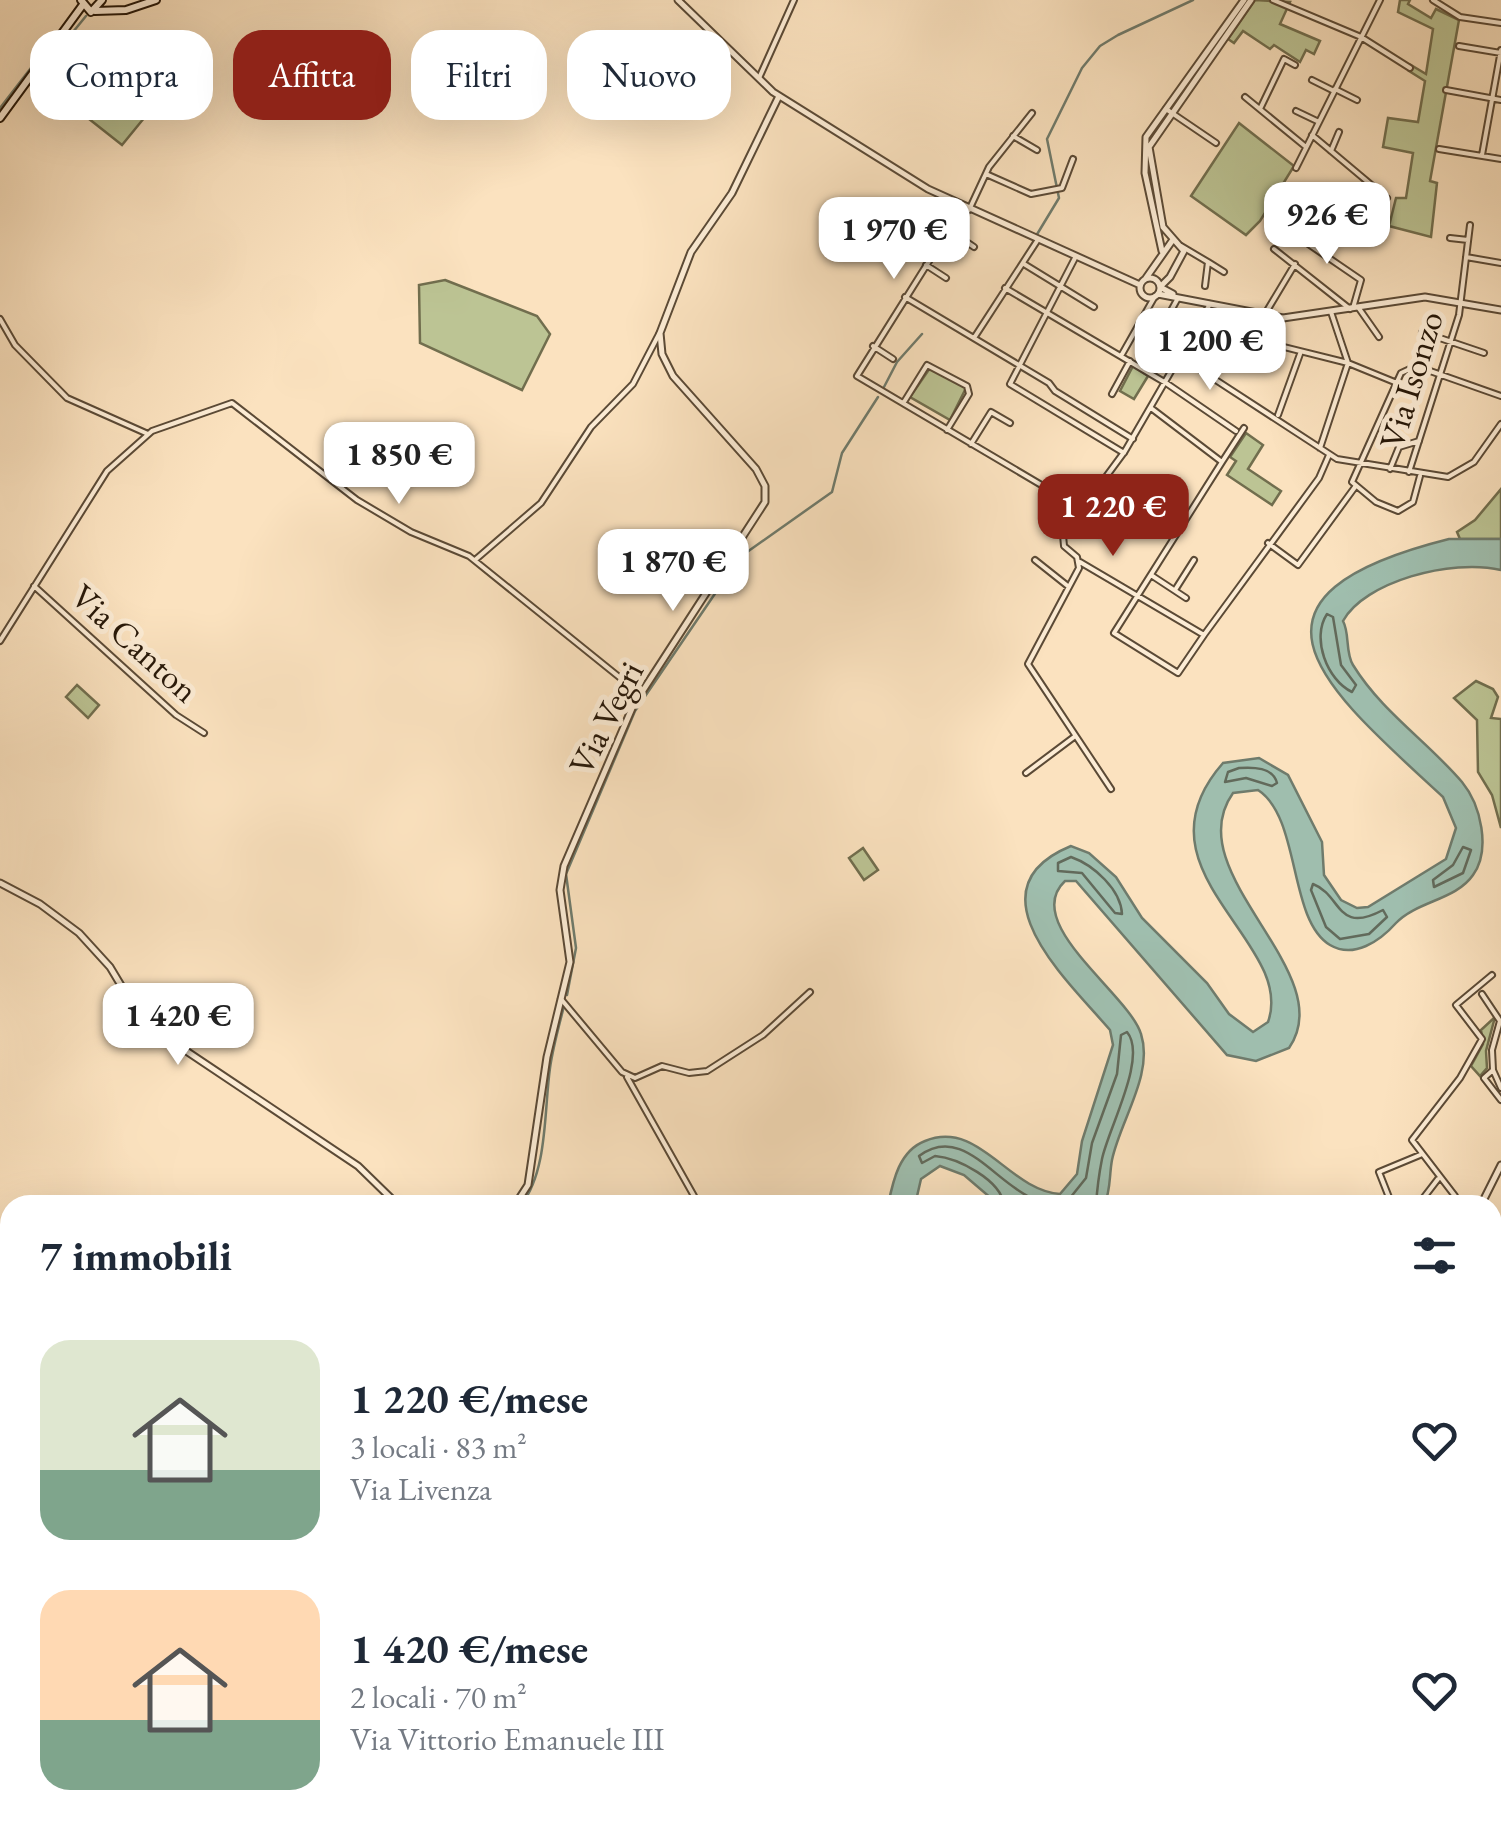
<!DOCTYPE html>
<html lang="it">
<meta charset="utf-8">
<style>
:root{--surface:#fff;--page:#f2f2f3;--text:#1f2937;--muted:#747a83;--accent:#8f2418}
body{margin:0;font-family:"EB Garamond",serif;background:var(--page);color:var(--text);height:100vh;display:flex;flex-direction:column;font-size:38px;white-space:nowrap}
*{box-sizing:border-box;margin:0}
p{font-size:32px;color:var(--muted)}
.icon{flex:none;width:55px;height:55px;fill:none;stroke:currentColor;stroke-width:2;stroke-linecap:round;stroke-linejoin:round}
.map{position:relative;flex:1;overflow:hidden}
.sheet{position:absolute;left:0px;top:1195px;width:1502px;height:640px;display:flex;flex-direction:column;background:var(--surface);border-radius:30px 30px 0 0;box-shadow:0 10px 40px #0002}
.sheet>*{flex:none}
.hud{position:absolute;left:30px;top:30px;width:1000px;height:90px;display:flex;gap:20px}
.price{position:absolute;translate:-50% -85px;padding:0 22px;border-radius:20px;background:#fff;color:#222;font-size:32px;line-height:65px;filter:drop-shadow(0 2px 5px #0008)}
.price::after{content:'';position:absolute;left:50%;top:60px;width:30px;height:22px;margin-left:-15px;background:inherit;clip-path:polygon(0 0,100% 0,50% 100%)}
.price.on{background:var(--accent);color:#fff}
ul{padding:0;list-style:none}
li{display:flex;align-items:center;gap:30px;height:250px;padding:0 40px}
li span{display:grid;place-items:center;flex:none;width:280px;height:200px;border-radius:30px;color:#555}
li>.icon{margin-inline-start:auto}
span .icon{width:120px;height:120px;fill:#fffc;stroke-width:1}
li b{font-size:42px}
h2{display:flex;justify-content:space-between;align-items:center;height:120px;padding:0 40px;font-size:42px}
.pill{padding:0 35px;border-radius:30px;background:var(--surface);box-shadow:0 10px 40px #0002;font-size:35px;line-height:90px}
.pill.on{background:var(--accent);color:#fff}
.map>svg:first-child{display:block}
</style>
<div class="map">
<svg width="1501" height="1835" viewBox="0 0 1501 1835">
<rect width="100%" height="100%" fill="#fbe2bf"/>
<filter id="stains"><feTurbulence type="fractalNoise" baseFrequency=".002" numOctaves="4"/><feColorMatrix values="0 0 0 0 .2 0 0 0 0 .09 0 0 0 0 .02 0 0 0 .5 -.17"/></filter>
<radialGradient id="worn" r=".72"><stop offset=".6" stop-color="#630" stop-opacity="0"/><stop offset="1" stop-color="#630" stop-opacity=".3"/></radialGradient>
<path fill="#bcc494" stroke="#716e4e" stroke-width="2.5" d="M1255 0 1290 2 1280 24 1320 41 1314 54 1306 50 1300 62 1274 45 1270 49 1243 31 1234 43 1228 39Z
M1400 0H1410L1408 4 1431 18 1436 9 1459 20 1430 181 1437 183 1431 237 1389 226 1396 198H1406L1413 153 1383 147 1388 118 1418 122 1425 81 1409 71 1411 65 1426 74 1433 29 1398 12Z
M114 66 158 101 122 145 79 111Z
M1239 123 1294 166 1260 221 1246 235 1191 196Z
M445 280 537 316 550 334 522 390 420 343 419 285Z
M1133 366 1148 376 1134 399 1120 391Z
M930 368 966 388 950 420 910 397Z
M1246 433 1263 445 1248 469 1281 491 1272 505 1227 475 1236 461 1230 457Z
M1501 489V539H1460L1457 532 1475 520Z
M1476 681 1493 689 1498 697 1491 718 1501 719V828L1492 795 1478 772 1477 720 1454 698Z
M77 685 99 705 88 718 66 697Z
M863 848 878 870 864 880 849 858Z
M1495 1017 1486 1051 1487 1068 1480 1076 1471 1066 1483 1044 1481 1030Z"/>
<path fill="#9fbeae" stroke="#6f7b6c" stroke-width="2.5" d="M1449 539H1501V570C1451 558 1364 582 1343 621 1350 634 1345 652 1353 665 1382 712 1427 741 1462 782 1481 805 1491 850 1473 875 1456 900 1417 901 1396 923 1380 941 1354 959 1330 945 1288 920 1301 818 1258 790L1233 793C1176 873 1342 972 1289 1048L1256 1061 1227 1055 1076 881H1065C1020 923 1129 994 1141 1034 1154 1074 1120 1121 1112 1160 1109 1176 1111 1191 1104 1205H999L964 1175 940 1166 921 1179 915 1205H888C893 1181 899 1151 925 1141 979 1119 1008 1190 1060 1194L1077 1174 1082 1141 1113 1045 1110 1030C1069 982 966 889 1071 846L1089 853 1116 877 1142 918 1207 983 1229 1014 1253 1032 1268 1022C1297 941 1128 871 1223 763L1259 758 1288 775 1322 842 1324 875 1341 900 1357 908 1368 907 1446 859 1456 828 1443 797C1326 689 1214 598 1449 539Z
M1497 1747 1501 1751V1810L1493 1799V1748Z
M663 1825H704L696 1835H652Z"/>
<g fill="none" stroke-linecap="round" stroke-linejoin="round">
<path stroke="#626a5b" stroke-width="2.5" d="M1327 614 1333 617 1341 665 1356 685 1352 692C1327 680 1311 638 1327 614Z
M1239 768C1253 767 1273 767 1277 783L1272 786 1246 778 1225 782 1228 772Z
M1463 847 1471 850 1463 873 1434 887 1433 880 1453 865Z
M1071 857C1094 865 1121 890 1122 914L1115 913 1082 873 1058 871V863Z
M1313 884C1342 895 1336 935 1383 910L1387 917 1369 934 1340 939 1326 927 1311 890Z
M1004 1205C1001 1180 958 1158 935 1156L922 1163 919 1156C973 1116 1007 1215 1066 1203L1086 1178 1092 1143 1117 1074 1121 1035 1127 1032C1148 1057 1108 1129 1102 1159 1099 1174 1097 1190 1096 1205"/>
<path stroke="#6f7b6c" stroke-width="2.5" d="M0 108 34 64H47L86 16
M1036 236 1059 198 1047 139 1082 68 1100 46 1118 35 1193 0
M884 387 897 362 922 334
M567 995 576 948 566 874 635 711 740 557 832 492 842 453 878 397
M521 1205C548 1171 544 1110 550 1068 553 1047 559 1026 564 1006
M475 1825 485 1835
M574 1825 587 1835
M516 1835 519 1825"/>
<defs>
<path id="minor" d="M1273 0 1361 37 1410 68
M1433 0 1460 17 1501 23
M1459 46 1501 53
M759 78 794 0
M1312 80 1334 91
M1335 89 1357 100
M1446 90 1501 100
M1245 97 1306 147
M1166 109 1216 143
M1260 109 1284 59 1295 65
M1296 111 1319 122
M1312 135 1387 198
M1013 136 1037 150
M1439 149 1501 159
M1331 151 1339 132
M1482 155 1501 50
M1296 168 1380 0
M986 174 1031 194 1062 188 1073 159
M963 207 857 376 1082 509
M969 210 989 167 1032 113
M1285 228 1361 280 1353 308
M949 230 974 247
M1450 238 1468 240
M1181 246 1208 262 1205 286
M1274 249 1350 309
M1466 257 1501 263
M1075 258 1010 384 1124 453
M1208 262 1224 272
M1024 264 1094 307
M926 265 946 278
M1005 288 1166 383 1236 431
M905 297 1049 383 1055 391 1133 439
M1358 307 1379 337
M1265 314 1295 264
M0 319 15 345 67 398 148 434
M1422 332 1484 353
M974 338 1037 241
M1260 341 1348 363 1397 383
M873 346 893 359
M1211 353 1237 310
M1121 356 1155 296
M1182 358 1337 459 1448 477 1474 462 1501 424
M1140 367 1178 298
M1112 394 1130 361
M904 402 927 365 967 386 969 394 947 430
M1151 408 1222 462 1114 633 1178 673 1204 635
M1278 415 1300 354
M971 444 991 412 1010 423
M1320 448 1348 363 1331 312
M1222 462 1244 428
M1390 469 1399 447 1419 441
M1409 472 1459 315 1470 225
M1107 476 1162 518
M1420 476 1413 502 1398 511 1376 502 1352 482 1401 373 1416 366 1501 396
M1268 543 1298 565 1355 487
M475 560 541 503 591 427 633 384 659 334
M1035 560 1069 587
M1080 562 1204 635 1319 478 1329 455
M1151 575 1186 598
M34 586 176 715 204 733
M1175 590 1194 560
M0 641 107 471 152 431 232 403 357 500 411 532 469 556 639 693
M1026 773 1074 737
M1111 789 1028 664 1079 568 1077 557 1064 546 1063 535 1125 451 1210 304
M1482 994 1500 1021 1492 1050 1493 1070 1484 1078 1501 1100
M561 999 622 1072 635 1078 662 1066 689 1073 707 1071 763 1035 810 992
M1493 1070 1501 1088
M627 1077 694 1196
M1392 1205 1379 1172 1420 1155
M1418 1205 1438 1179
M1453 1205 1455 1196 1412 1140 1460 1078 1482 1039 1456 1005 1492 975
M1492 1288 1501 1282
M1492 1303 1501 1316
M1492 1405 1501 1397
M1492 1457 1501 1449
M1492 1524 1501 1517
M1492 1648 1501 1644
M0 1673 10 1664
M1492 1723 1501 1709
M972 1825 979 1835
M1017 1825 1025 1835
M814 1827 839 1835
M428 1835 436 1825"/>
<path id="tertiary" d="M678 0 773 92 928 189 1140 285
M1162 251 1145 173 1146 137 1244 0
M1140 288a10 10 0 1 1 20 0a10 10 0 1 1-20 0Z
M1146 278 1172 241
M1158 294 1283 318 1425 297 1501 310
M1173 294 1160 287 1170 277 1184 251 1163 227 1149 147 1251 0
M0 883 40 904 79 933 110 967 143 1022 358 1166 398 1205
M515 1205 528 1185 547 1057 570 962 560 890 564 866 633 706 765 502V486L756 469 673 376 662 354 660 333 691 252 732 193 779 96
M1481 1205 1501 1165
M0 1538 10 1528
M929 1835 933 1825"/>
<path id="secondary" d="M81 0 91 12 102 0
M95 11 126 10 156 0
M0 118 82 6"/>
</defs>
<use href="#minor" stroke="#5b4a36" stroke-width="8"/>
<use href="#tertiary" stroke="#5b4a36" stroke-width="9"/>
<use href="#secondary" stroke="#261708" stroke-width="10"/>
<use href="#minor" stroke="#fcecd5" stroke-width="4"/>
<use href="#tertiary" stroke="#fcecd5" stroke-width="5"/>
<use href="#secondary" stroke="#fcecd5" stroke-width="6"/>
</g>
<g text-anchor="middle" stroke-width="10" stroke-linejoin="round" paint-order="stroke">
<g font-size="35" fill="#261708" stroke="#fcecd5">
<text transform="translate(1411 380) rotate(-73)" y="12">Via Isonzo</text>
<text transform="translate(135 643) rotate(42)" y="12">Via Canton</text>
<text transform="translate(606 718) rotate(-63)" y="12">Via Vegri</text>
</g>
</g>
<rect width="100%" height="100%" filter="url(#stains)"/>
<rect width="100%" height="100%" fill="url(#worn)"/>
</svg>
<b class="price" style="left:1327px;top:267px">926 €</b>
<b class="price" style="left:894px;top:282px">1 970 €</b>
<b class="price" style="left:1210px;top:393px">1 200 €</b>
<b class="price" style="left:399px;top:507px">1 850 €</b>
<b class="price on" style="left:1113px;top:559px">1 220 €</b>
<b class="price" style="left:673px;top:614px">1 870 €</b>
<b class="price" style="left:178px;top:1068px">1 420 €</b>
<div class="hud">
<a class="pill">Compra</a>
<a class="pill on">Affitta</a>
<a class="pill">Filtri</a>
<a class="pill">Nuovo</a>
</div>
<section class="sheet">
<h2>7 immobili<svg class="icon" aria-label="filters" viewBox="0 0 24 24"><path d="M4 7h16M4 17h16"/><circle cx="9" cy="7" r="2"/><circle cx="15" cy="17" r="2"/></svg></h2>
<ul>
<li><span style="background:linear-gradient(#dfe7d0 65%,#7fa58c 0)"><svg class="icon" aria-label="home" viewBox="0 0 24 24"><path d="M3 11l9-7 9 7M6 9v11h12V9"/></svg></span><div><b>1 220 €/mese</b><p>3 locali · 83 m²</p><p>Via Livenza</p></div><svg class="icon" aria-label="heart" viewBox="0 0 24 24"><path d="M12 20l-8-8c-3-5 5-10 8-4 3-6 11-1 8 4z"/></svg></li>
<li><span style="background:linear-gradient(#ffd9b3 65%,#7fa58c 0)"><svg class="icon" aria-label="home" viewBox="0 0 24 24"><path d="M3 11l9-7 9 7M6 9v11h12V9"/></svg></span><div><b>1 420 €/mese</b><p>2 locali · 70 m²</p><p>Via Vittorio Emanuele III</p></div><svg class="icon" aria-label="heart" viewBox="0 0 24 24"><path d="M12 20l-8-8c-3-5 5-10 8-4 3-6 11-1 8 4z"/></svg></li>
</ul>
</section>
</div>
